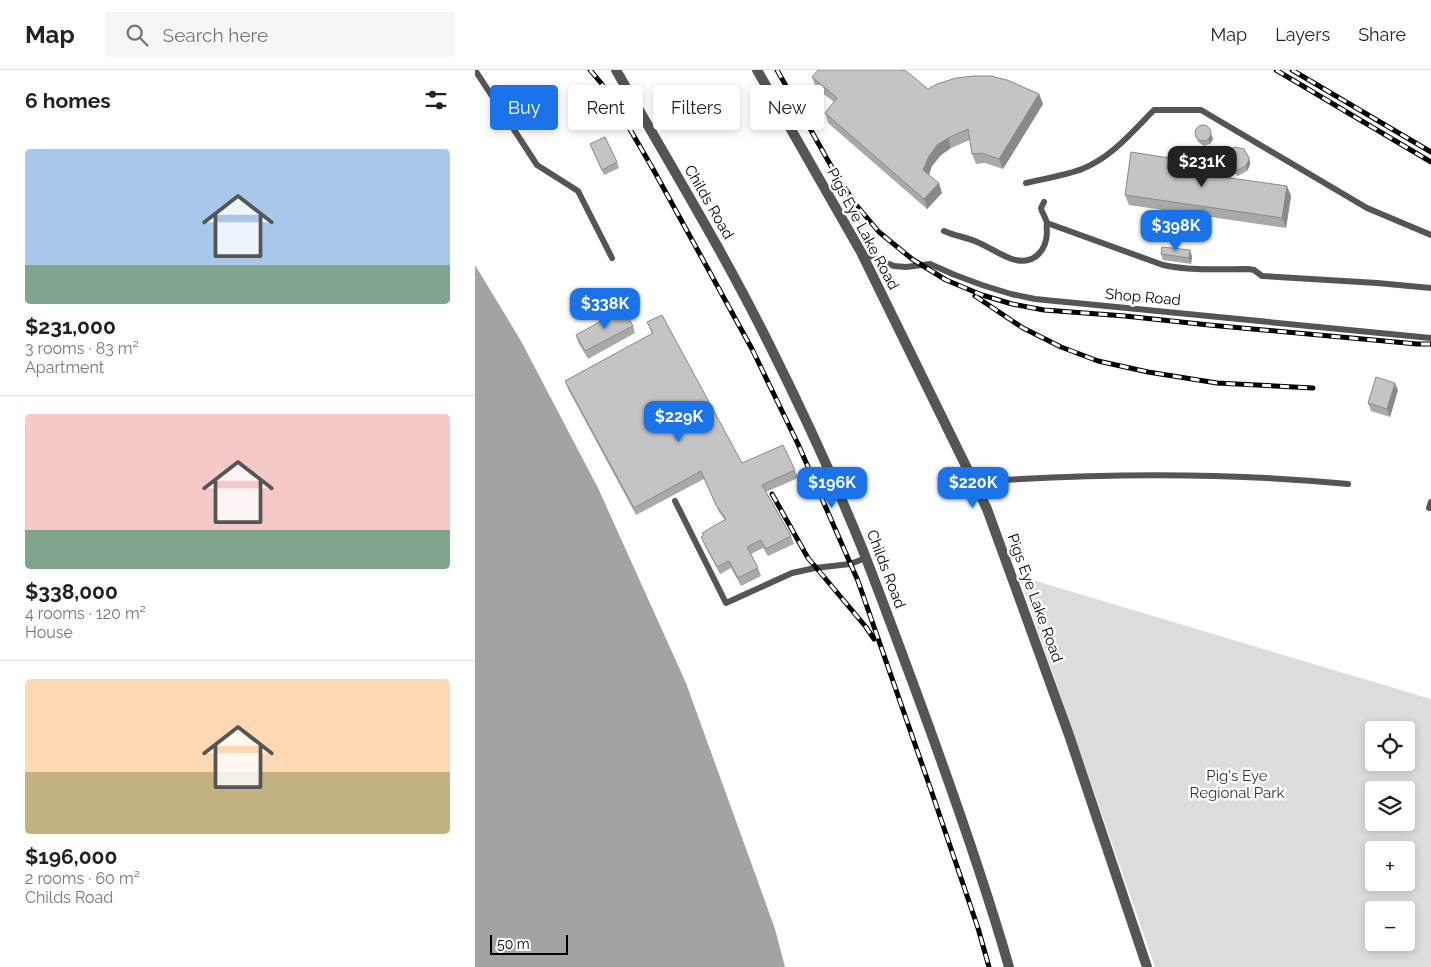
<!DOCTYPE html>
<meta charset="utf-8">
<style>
:root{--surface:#fff;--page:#f6f6f6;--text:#222;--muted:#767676;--line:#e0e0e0;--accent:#1a73e8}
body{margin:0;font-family:Raleway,sans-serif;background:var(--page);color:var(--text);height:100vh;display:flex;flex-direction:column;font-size:19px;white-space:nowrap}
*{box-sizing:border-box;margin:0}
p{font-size:16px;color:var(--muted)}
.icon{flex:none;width:28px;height:28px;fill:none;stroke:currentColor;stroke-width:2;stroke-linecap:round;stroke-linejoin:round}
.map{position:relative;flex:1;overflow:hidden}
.sheet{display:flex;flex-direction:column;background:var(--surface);width:475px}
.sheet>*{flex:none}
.top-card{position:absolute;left:15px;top:15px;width:475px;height:45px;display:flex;gap:10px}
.tools{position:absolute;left:890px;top:651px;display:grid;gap:10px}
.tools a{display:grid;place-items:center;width:50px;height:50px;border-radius:5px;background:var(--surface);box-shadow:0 2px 8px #0003;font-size:25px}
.scale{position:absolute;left:15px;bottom:12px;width:78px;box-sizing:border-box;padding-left:5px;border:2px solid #000;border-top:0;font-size:14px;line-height:18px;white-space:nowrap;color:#000;-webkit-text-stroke:4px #fff;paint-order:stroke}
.price{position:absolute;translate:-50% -42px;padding:0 11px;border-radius:10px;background:var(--accent);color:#fff;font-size:16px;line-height:32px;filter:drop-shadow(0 1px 2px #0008)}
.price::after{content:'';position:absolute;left:50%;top:30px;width:15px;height:11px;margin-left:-8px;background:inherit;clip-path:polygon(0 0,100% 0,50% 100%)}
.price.current{background:#222;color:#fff}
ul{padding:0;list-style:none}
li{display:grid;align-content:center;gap:10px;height:265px;padding:0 25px}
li+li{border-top:1px solid var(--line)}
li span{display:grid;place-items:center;height:155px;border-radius:5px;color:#555}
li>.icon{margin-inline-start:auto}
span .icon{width:90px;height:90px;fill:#fffc;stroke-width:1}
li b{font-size:21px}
h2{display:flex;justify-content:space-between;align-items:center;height:60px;padding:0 25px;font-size:21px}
.tag{padding:0 18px;border-radius:5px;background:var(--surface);box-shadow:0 2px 8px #0003;font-size:18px;line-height:45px}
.tag.current{background:var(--accent);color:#fff}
header{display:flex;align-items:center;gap:30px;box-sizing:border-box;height:70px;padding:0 25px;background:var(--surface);border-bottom:1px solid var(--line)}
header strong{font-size:24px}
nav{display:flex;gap:28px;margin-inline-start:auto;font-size:18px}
.search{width:350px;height:45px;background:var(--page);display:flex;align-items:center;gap:12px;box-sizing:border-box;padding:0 18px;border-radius:5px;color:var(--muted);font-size:19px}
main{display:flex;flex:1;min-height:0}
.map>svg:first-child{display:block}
</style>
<header>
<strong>Map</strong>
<div class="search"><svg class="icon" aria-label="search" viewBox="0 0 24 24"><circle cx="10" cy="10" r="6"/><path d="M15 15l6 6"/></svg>Search here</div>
<nav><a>Map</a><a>Layers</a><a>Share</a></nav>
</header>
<main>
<section class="sheet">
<h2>6 homes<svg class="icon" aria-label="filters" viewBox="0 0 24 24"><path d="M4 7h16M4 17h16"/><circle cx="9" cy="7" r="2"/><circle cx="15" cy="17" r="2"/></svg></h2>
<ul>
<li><span style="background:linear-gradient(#a9c7e8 75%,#7fa58c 0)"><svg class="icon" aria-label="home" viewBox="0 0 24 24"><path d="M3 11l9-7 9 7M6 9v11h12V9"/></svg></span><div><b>$231,000</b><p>3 rooms · 83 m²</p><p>Apartment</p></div></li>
<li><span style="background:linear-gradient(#f6c9c9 75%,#7fa58c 0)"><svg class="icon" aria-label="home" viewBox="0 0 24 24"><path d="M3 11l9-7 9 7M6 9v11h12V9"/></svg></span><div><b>$338,000</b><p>4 rooms · 120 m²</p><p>House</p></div></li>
<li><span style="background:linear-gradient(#ffd9b3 60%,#c2b280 0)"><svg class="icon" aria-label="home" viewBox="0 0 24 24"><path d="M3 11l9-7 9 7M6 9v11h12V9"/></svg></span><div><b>$196,000</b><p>2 rooms · 60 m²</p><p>Childs Road</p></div></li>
</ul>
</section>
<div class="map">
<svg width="956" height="897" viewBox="0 0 956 897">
<rect width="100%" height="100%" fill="#fff"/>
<path fill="#dcdcdc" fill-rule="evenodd" d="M544 506 956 629V897H680ZM899 660H931V692H899ZM899 720H931V752H899ZM899 780H931V812H899ZM899 840H931V872H899Z"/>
<path fill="#a3a3a3" d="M0 195 46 271 123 418 211 613 300 859 310 897H0Z"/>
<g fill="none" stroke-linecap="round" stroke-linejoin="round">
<path stroke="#555" stroke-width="6" d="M0 0 62 95 103 121 137 188
M551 113C568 109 592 105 607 99 637 87 657 62 679 40H726L892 138 956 165
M572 153 688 195C716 201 745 199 773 199L779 200 787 206 902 213 956 218
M469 161C480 166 491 167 502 172 514 177 525 185 537 189 558 196 572 181 572 161 571 158 572 155 572 153 571 148 567 143 566 138L569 132
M386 182 419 196 431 197 455 194 480 205 507 215 536 224 560 229 956 268
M499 412C623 403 749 402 873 414
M200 431 251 533 317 503 340 498 375 494 391 488
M954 438 956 432"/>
<path stroke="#555" stroke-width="10" d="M141 0C193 91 248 181 295 276 328 342 359 409 387 478 405 524 422 570 439 616 473 708 507 803 534 897
M282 0 386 182 512 439 594 665 672 897"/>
<defs>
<path id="rail" d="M115 0 126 13 149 49 178 99 277 279 323 374 383 511 456 720 503 858 514 897
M302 0 364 110 382 136 404 162 437 189 471 210 507 225 537 234 569 240 650 246 734 255 942 274H956
M801 0 956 92
M817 0 956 82
M500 226 548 258 586 277 623 291 673 302 742 313 838 318
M297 424 333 488 391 557 399 569"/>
</defs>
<use href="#rail" stroke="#000" stroke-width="5"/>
<use href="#rail" stroke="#fff" stroke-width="3" stroke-dasharray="9" stroke-linecap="butt"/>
</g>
<path fill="#a9a9a9" d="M337 7 453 19 564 24 568 34 528 99 510 93 501 94 497 84 495 70 476 78 466 85 457 96 454 105 467 123 452 139 353 53 350 43 359 32 341 18Z
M721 67 738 69 735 74 729 76 723 72Z
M115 74 142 92 144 98 129 105Z
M751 89 775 91V95L772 101 763 106 756 101Z
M697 98V100L816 126 811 158 654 135 650 125Z
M686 184 717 186 716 194 688 190Z
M172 252 267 393 320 400 323 408 291 422 316 466 319 474 293 486 288 478 276 484 283 498 286 506 266 516 256 498 245 504 229 474 226 467 250 450 244 442 229 409 161 445 93 319 90 311 177 264Z
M158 256 160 263 113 289 103 272 101 265Z
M923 320 915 347 896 341 893 333Z"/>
<path fill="#898989" d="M564 24 568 34 528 99 524 89Z
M734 58 738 69 735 74 733 69Z
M473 68 476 78 466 85 457 96 452 110 448 100 454 86 462 75Z
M773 86 775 91V95L772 101 771 96Z
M694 88 697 98 696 109 692 99Z
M464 113 467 123 452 139 449 129Z
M812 116 816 126 811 158 807 148Z
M715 180 717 186 716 194 714 188Z
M920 313 923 320 915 347 912 339Z"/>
<path fill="#c4c4c4" stroke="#898989" d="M343 0H427L428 1 430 0 453 19 462 14 481 8 499 6H516L532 10 564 24 524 89 507 83 497 84 493 59 473 68 462 75 454 86 448 100 464 113 449 129 350 43 362 28 337 7Z
M720 63a8 8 0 1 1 16 0a8 8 0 1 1-16 0Z
M130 67 142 92 127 100 115 74Z
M760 77 769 79 773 86 774 90 771 96 761 101 754 96 751 89 752 82 755 79Z
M656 82 694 88 692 99 812 116 807 148 650 125Z
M687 177 715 180 714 188 686 184Z
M148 239 158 256 110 281 101 265Z
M187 245 267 393 308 375 320 400 287 415 316 466 291 479 286 470 272 477 283 498 263 508 254 491 242 497 226 467 229 465 227 463 251 449 241 435 226 401 159 438 90 311 178 263 172 252Z
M901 307 920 313 912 339 893 333Z"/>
<g text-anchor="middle" stroke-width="5" stroke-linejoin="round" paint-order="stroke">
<g font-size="15" fill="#000" stroke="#fff">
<text transform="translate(234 132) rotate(60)" y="5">Childs Road</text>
<text transform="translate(388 159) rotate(62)" y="5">Pigs Eye Lake Road</text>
<text transform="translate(668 227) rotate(5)" y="5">Shop Road</text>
<text transform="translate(411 499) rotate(69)" y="5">Childs Road</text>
<text transform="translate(560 528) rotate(70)" y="5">Pigs Eye Lake Road</text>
</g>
<g font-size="15" fill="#333" stroke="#fff">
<text x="762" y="711">Pig's Eye<tspan x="762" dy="17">Regional Park</tspan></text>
</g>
</g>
</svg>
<div class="tools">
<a><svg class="icon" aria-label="locate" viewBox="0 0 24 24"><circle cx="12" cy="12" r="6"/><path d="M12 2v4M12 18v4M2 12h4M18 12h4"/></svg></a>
<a><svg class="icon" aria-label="layers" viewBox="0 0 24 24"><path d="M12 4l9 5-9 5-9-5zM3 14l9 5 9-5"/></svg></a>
<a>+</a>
<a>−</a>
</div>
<div class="scale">50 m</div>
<b class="price current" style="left:727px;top:118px">$231K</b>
<b class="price" style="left:701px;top:182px">$398K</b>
<b class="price" style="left:130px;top:260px">$338K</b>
<b class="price" style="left:204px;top:373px">$229K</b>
<b class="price" style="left:357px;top:439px">$196K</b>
<b class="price" style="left:498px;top:439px">$220K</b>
<div class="top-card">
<a class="tag current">Buy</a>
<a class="tag">Rent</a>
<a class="tag">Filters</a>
<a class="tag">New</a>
</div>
</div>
</main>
